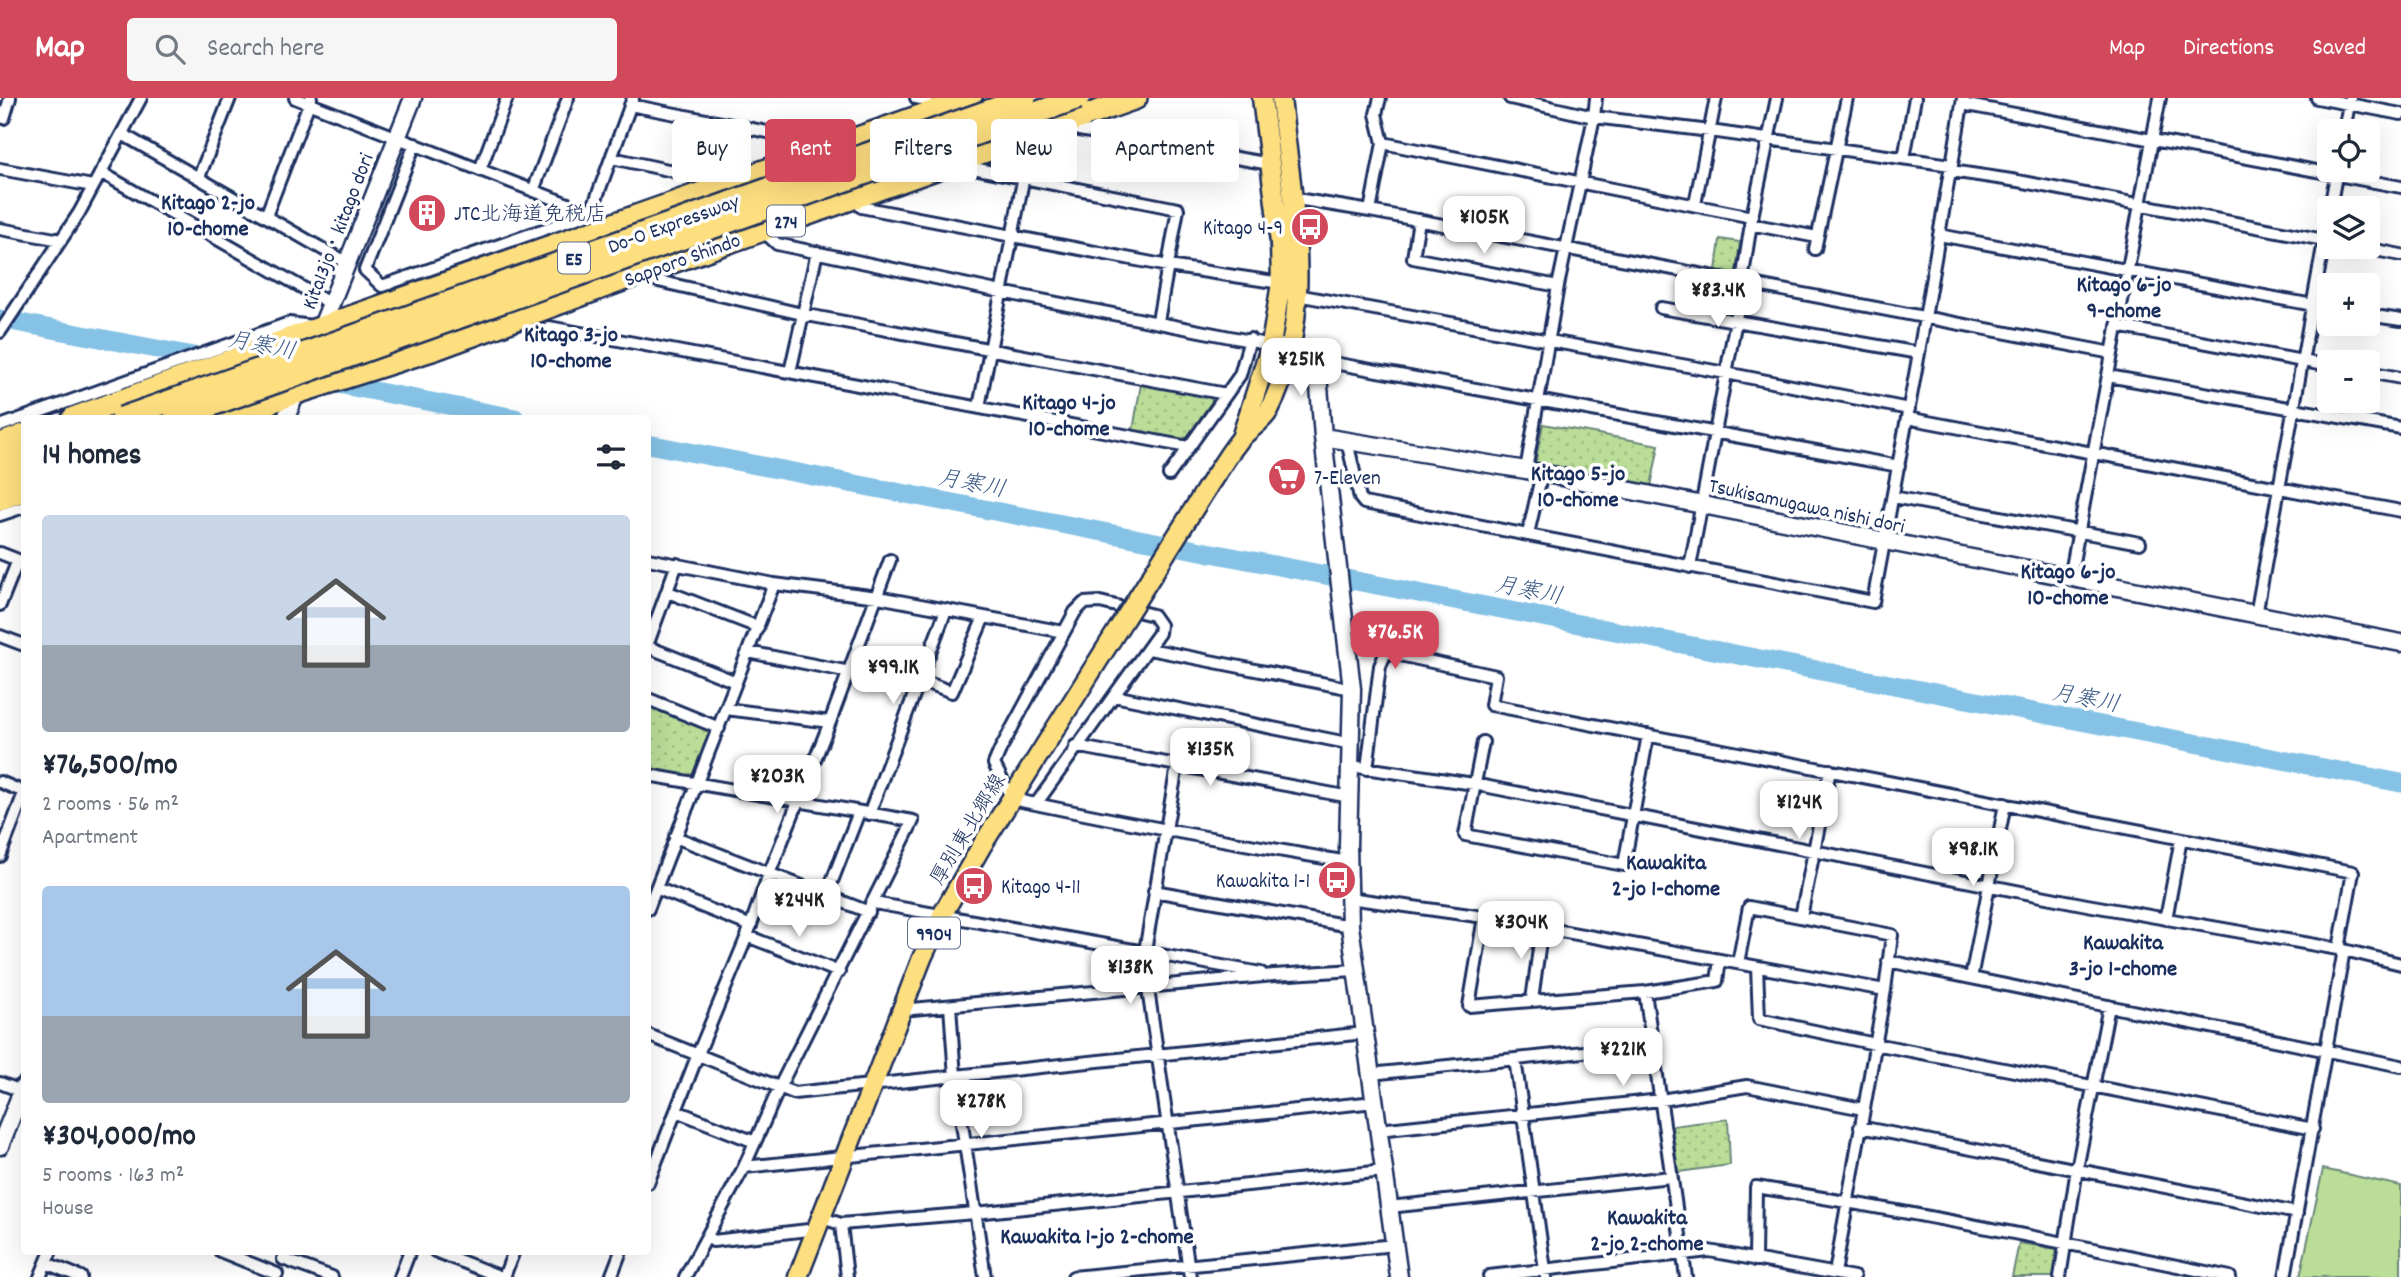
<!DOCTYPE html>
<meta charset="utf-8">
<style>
:root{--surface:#fff;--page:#f6f6f7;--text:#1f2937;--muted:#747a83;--accent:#d1495b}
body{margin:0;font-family:Dekko,"Klee One",sans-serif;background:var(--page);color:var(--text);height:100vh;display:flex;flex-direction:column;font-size:26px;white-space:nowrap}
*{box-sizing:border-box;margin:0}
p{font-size:23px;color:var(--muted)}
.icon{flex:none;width:38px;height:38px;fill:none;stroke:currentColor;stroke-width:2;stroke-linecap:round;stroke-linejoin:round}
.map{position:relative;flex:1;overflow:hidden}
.drawer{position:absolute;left:21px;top:317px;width:630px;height:840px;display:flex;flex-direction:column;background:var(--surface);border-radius:7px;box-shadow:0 7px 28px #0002}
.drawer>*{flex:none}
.hud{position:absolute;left:672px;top:21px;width:665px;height:63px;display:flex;gap:14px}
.tools{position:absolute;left:2317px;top:21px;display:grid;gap:14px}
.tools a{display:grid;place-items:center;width:63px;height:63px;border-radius:7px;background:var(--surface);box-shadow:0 7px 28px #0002;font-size:35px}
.price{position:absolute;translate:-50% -60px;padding:0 16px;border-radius:14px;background:#fff;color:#222;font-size:23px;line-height:46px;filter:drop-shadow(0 2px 4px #0008)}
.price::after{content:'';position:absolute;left:50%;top:42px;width:21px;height:16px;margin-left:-10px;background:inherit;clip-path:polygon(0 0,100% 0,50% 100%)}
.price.active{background:var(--accent);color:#fff}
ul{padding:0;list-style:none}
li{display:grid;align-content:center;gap:14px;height:371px;padding:0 21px}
li span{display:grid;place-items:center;height:217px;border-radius:7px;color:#555}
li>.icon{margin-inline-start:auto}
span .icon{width:126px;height:126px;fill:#fffc;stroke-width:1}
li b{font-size:30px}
h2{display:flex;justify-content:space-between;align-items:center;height:84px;padding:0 21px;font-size:30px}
.tag{padding:0 24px;border-radius:7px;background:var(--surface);box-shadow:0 7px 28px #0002;font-size:24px;line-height:63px}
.tag.active{background:var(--accent);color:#fff}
header{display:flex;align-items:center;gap:42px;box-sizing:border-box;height:98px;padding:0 35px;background:var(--accent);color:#fff}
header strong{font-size:33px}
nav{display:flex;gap:38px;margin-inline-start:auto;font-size:24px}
.search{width:490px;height:63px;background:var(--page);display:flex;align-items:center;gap:18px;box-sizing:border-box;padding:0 24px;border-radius:7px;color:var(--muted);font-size:26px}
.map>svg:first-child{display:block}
</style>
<header>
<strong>Map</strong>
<div class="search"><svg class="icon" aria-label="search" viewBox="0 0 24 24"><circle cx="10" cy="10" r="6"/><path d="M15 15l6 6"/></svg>Search here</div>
<nav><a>Map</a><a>Directions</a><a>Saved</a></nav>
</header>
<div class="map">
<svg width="2401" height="1179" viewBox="0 0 2401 1179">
<defs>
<pattern id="park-dots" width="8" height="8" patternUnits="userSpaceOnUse" patternTransform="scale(1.75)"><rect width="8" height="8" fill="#badd97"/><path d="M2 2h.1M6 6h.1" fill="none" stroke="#9fbe85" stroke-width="1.8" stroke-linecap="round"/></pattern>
</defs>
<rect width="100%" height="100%" fill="#fff"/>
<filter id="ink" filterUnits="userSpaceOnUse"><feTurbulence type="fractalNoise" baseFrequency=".0143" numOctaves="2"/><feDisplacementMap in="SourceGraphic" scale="14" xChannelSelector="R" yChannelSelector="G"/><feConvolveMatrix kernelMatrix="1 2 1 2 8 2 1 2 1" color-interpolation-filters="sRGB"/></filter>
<g filter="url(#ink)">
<path fill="#badd97" stroke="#6a867a" stroke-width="2" d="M2323 1071 2401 1088V1179H2300Z"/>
<path fill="url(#park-dots)" stroke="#6a867a" stroke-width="2" d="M1720 141 1740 144 1736 174 1734 175 1716 173Z
M1141 286 1211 298 1212 303 1187 339 1181 341 1133 332Z
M1543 326 1659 347 1651 388 1535 366Z
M648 608 707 632 710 636 694 676 689 678 648 670Z
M1728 1021 1730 1067 1678 1074 1672 1028Z
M2019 1145 2057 1151 2059 1159 2055 1179H2012Z"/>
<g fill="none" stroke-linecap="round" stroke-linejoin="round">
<path stroke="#85c2e5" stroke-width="19" d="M0 221 209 261
M327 284 515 320
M648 346 2401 685"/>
<defs>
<path id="street" d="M295 0 591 115 633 0
M916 0 927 2 934 14
M1963 0 1951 73 2018 83 2329 143
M2317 0 2401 16
M1962 6 2401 89
M630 7 808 42 818 54
M4 20 10 0
M1073 21 1079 32 1270 66
M2344 33 2350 0
M122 36 347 165
M1383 45 1752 119
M415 46 365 172 382 188 591 115 592 116
M612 60 710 81 718 91
M963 60 973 70 1178 111 1158 223
M1904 60 1915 0
M0 71 93 88
M480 72 507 0
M102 75 331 206
M199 79 230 0
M533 93 568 0
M855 99 861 109 1168 168 1281 185
M1291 100 1370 113 2112 255
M1695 106 1716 0
M2330 110 2337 72
M1370 113 1383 45 1376 16 1380 0
M266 118 311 0
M1419 122 1413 160 1558 188
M1750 126 1817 139
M0 131 61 142
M762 132 777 146 1001 194 1271 247
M1939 137 2329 210
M2360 149 2401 157
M1815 151 1847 0
M647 173 654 182 802 216 1226 296
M1297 197 1726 275 1909 311
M1661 210 1919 255
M2368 217 2401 222
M2117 228 2329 268
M549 229 1188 349
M0 234 79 115 141 0
M1314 266 1328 264 1899 368
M790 274 817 154
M2368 274 2401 280
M2108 278 2401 330
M979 309 1028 57
M1907 320 2401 413
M0 328 289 225 312 228
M1347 343 1360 400 1364 405 1873 504 1919 255 1951 67 1710 33 1594 19 1510 0
M1526 372 1558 188 1594 19 1596 0
M1169 377 1240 277 1250 241
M1893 399 2140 445
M0 417 24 409
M1528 436 1542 375
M0 455 23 464
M648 461 774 486 878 499 1064 534
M1690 469 1736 222 1752 119 1777 0
M2070 480 2160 0
M668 494 758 529
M0 507 18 462
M2256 517 2329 116
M0 538 24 547
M648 545 677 466
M648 549 736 584
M1149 551 1352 591
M748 554 850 574
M920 582 952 594 984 519
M1114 598 1352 646
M648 601 719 630
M726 611 830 624
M1483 644 1465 737 1624 767 1648 637
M1075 648 1350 699
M1177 668 1145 853 1148 891 1190 1179
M1351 668 1474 686 2087 807 2344 852 2401 866
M1367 671 1380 568 1386 554 1496 578 1491 607 2353 774 2339 851
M648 677 913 723 780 988 744 1069 685 1179
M0 684 24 694
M1036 706 1159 535 1160 527 1153 517 1100 504 1084 505 1075 514 1000 652 994 666 1012 701C1123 725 1236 745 1348 764
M869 716 946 512
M675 739 869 814
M0 758 24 695
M656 790 751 828
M1154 793 1350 828
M827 796 859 714
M1349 800 1484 819 1885 892
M874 805 1261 875
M648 811 774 486
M1484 819 1469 908 1645 894 1717 883 1720 862
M1801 819 1830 672
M2166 821 2181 741
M747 838 839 874
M1888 863 2401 968
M1738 865 1749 809 1892 837 1885 892 1835 1175
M1757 869 1759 921 1875 946 2313 1031
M1971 880 2005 706
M1645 894 1686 1179
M1532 902 1542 829
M950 908 955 979 985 1179
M902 912 1274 877 1355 872
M648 937 794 995 1365 935
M1515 961 1546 1179
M1370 976 1652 947
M0 985 24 994
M676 1013 755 1044
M1860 1029 2297 1115
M1378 1032 1661 1002 1747 988 1863 1011
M744 1069 1375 1004
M648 1085 698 956 747 838 769 776 830 624 890 462
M1389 1109 1671 1079
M822 1120 841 1126 847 1179
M841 1126 975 1115 1384 1073
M708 1138 713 1143 817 1131
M220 1153 277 1176
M435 1153 501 1179
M283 1161 332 1179
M1755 1162 1756 1089C1915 1114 2073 1146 2230 1179
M46 1165 81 1179
M1489 1178 1709 1153 1854 1179
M40 1179 51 1153
M400 1179 410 1153
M504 1179 514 1153
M611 1179 621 1153
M1073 1179 1395 1147
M2060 1179 2077 1071 2109 908
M2285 1179 2344 852"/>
<path id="secondary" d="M320 233 413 0
M1277 248 1304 258 1314 266 1319 288 1323 339 1352 591 1348 748 1350 828 1399 1179
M286 320 298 290
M1323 339 1526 372 2401 545
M0 1048 24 988"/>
<path id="primary" d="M1242 337 1271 247 1281 185 1280 145 1262 0
M1212 382C1222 368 1231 351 1243 338 1251 330 1264 322 1269 312 1318 217 1291 100 1281 0
M798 1179 922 860 942 817 981 749 1125 520"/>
<path id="highway" d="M73 320 322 229 971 0
M227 320 296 295 438 250 647 173 1136 0
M0 346 24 337
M0 364 24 355
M0 382 24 374
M0 401 24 392"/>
</defs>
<use href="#street" stroke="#1b2f5e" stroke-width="16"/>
<use href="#secondary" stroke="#1b2f5e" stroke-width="21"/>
<use href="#primary" stroke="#1b2f5e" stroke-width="23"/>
<use href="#highway" stroke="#1b2f5e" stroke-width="26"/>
<use href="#street" stroke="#fff" stroke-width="10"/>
<use href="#secondary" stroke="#fff" stroke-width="16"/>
<use href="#primary" stroke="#fedf80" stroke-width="18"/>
<use href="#highway" stroke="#fedf80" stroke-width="21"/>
<defs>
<path id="primary-bridge" d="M1125 520 1212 382"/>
<path id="highway-bridge" d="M122 320 1025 0
M175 320 1078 0"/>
</defs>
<use href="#primary-bridge" stroke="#1b2f5e" stroke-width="23" stroke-linecap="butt"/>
<use href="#highway-bridge" stroke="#1b2f5e" stroke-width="26" stroke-linecap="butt"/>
<use href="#primary-bridge" stroke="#fedf80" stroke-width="18"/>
<use href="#highway-bridge" stroke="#fedf80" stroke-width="21"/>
</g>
</g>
<defs>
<symbol id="building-disc" viewBox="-11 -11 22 22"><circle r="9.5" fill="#d1495b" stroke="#fff"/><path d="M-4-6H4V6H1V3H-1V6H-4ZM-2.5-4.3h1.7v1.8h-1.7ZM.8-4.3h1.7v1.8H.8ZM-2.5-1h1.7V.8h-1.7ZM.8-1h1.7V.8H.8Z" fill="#fff"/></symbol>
<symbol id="bus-disc" viewBox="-11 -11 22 22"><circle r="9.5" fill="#d1495b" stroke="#fff"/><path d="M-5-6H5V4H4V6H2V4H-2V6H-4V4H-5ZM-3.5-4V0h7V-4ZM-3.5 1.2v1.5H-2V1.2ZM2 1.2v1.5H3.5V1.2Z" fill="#fff"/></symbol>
<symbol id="supermarket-disc" viewBox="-11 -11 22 22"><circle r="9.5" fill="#d1495b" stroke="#fff"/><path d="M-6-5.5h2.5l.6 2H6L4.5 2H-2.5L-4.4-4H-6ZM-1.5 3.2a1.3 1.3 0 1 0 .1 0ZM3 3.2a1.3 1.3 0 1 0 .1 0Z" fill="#fff"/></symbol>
</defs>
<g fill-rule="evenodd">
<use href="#building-disc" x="405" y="93" width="44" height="44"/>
<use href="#bus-disc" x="1288" y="107" width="44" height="44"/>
<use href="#supermarket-disc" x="1265" y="357" width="44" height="44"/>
<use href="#bus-disc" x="1315" y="760" width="44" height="44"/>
<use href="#bus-disc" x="952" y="766" width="44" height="44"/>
</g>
<g text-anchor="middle" stroke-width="7" stroke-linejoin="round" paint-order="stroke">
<g fill="#fff" stroke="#5f6d8e" stroke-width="2">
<rect x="767" y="107.5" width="38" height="31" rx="5"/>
<rect x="558" y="144.5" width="32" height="31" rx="5"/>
<rect x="908" y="819.5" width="52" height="31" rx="5"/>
</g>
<g font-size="19" font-weight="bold" fill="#1b2f5e">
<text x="786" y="130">274</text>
<text x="574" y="167">E5</text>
<text x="934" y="842">9904</text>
</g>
<g font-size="21" fill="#1b2f5e" stroke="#fff" text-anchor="start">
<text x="454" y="122">JTC北海道免税店</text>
<text x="1283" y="136" text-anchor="end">Kitago 4-9</text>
<text x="1314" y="386">7-Eleven</text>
<text x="1310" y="789" text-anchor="end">Kawakita 1-1</text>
<text x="1001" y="795">Kitago 4-11</text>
</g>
<g font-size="21" fill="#1b2f5e" stroke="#fff">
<text transform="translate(673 125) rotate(-20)" y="7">Do-O Expressway</text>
<text transform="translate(337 133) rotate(-69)" y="7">Kita13jo・kitago dori</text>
<text transform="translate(682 161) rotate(-20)" y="7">Sapporo Shindo</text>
<text transform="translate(1807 407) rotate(12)" y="7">Tsukisamugawa nishi dori</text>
<text transform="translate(967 731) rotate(-59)" y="7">厚別東北郷線</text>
</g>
<g font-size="23" font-weight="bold" fill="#1b2f5e" stroke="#fff">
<text x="208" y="111">Kitago 2-jo<tspan x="208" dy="26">10-chome</tspan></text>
<text x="2124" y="193">Kitago 6-jo<tspan x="2124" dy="26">9-chome</tspan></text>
<text x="571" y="243">Kitago 3-jo<tspan x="571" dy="26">10-chome</tspan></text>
<text x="1069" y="311">Kitago 4-jo<tspan x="1069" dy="26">10-chome</tspan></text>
<text x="1578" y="382">Kitago 5-jo<tspan x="1578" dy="26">10-chome</tspan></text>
<text x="2068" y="480">Kitago 6-jo<tspan x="2068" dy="26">10-chome</tspan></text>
<text x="1666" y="771">Kawakita<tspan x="1666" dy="26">2-jo 1-chome</tspan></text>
<text x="2123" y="851">Kawakita<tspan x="2123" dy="26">3-jo 1-chome</tspan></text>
<text x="1647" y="1126">Kawakita<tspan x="1647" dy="26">2-jo 2-chome</tspan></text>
<text x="1097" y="1145">Kawakita 1-jo 2-chome</text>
</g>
<g font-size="23" font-style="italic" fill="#3b5b86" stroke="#fff">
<text transform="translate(262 246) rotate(11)" y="8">月寒川</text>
<text transform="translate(972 384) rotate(11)" y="8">月寒川</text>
<text transform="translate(1529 491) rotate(11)" y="8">月寒川</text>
<text transform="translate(2086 599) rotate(11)" y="8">月寒川</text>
</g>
</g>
</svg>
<div class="tools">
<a><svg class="icon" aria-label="locate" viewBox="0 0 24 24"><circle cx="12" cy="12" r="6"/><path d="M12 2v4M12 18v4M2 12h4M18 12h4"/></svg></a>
<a><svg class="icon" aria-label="layers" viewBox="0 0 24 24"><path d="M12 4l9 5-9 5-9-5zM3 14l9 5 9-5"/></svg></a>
<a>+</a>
<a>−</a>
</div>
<b class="price" style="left:1484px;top:158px">¥105K</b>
<b class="price" style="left:1718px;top:231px">¥83.4K</b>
<b class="price" style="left:1301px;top:300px">¥251K</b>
<b class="price active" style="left:1395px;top:573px">¥76.5K</b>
<b class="price" style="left:893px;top:608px">¥99.1K</b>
<b class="price" style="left:1210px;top:690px">¥135K</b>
<b class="price" style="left:777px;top:717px">¥203K</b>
<b class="price" style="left:1799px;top:743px">¥124K</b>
<b class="price" style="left:1973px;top:790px">¥98.1K</b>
<b class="price" style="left:799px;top:841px">¥244K</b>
<b class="price" style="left:1521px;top:863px">¥304K</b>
<b class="price" style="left:1130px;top:908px">¥138K</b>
<b class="price" style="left:1623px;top:990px">¥221K</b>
<b class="price" style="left:981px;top:1042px">¥278K</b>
<div class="hud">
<a class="tag">Buy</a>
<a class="tag active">Rent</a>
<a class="tag">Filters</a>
<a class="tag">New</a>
<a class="tag">Apartment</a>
</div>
<section class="drawer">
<h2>14 homes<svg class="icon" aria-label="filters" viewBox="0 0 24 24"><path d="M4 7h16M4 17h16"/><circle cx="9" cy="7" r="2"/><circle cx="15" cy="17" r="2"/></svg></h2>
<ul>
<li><span style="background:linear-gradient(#c9d6e8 60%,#9aa5b1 0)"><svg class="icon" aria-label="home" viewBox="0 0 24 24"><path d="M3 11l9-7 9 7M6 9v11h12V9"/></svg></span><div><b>¥76,500/mo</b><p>2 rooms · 56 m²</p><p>Apartment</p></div></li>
<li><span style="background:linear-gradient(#a9c7e8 60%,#9aa5b1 0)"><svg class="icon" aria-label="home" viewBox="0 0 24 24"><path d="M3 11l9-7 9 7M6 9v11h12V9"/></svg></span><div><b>¥304,000/mo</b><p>5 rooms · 163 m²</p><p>House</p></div></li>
</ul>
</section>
</div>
